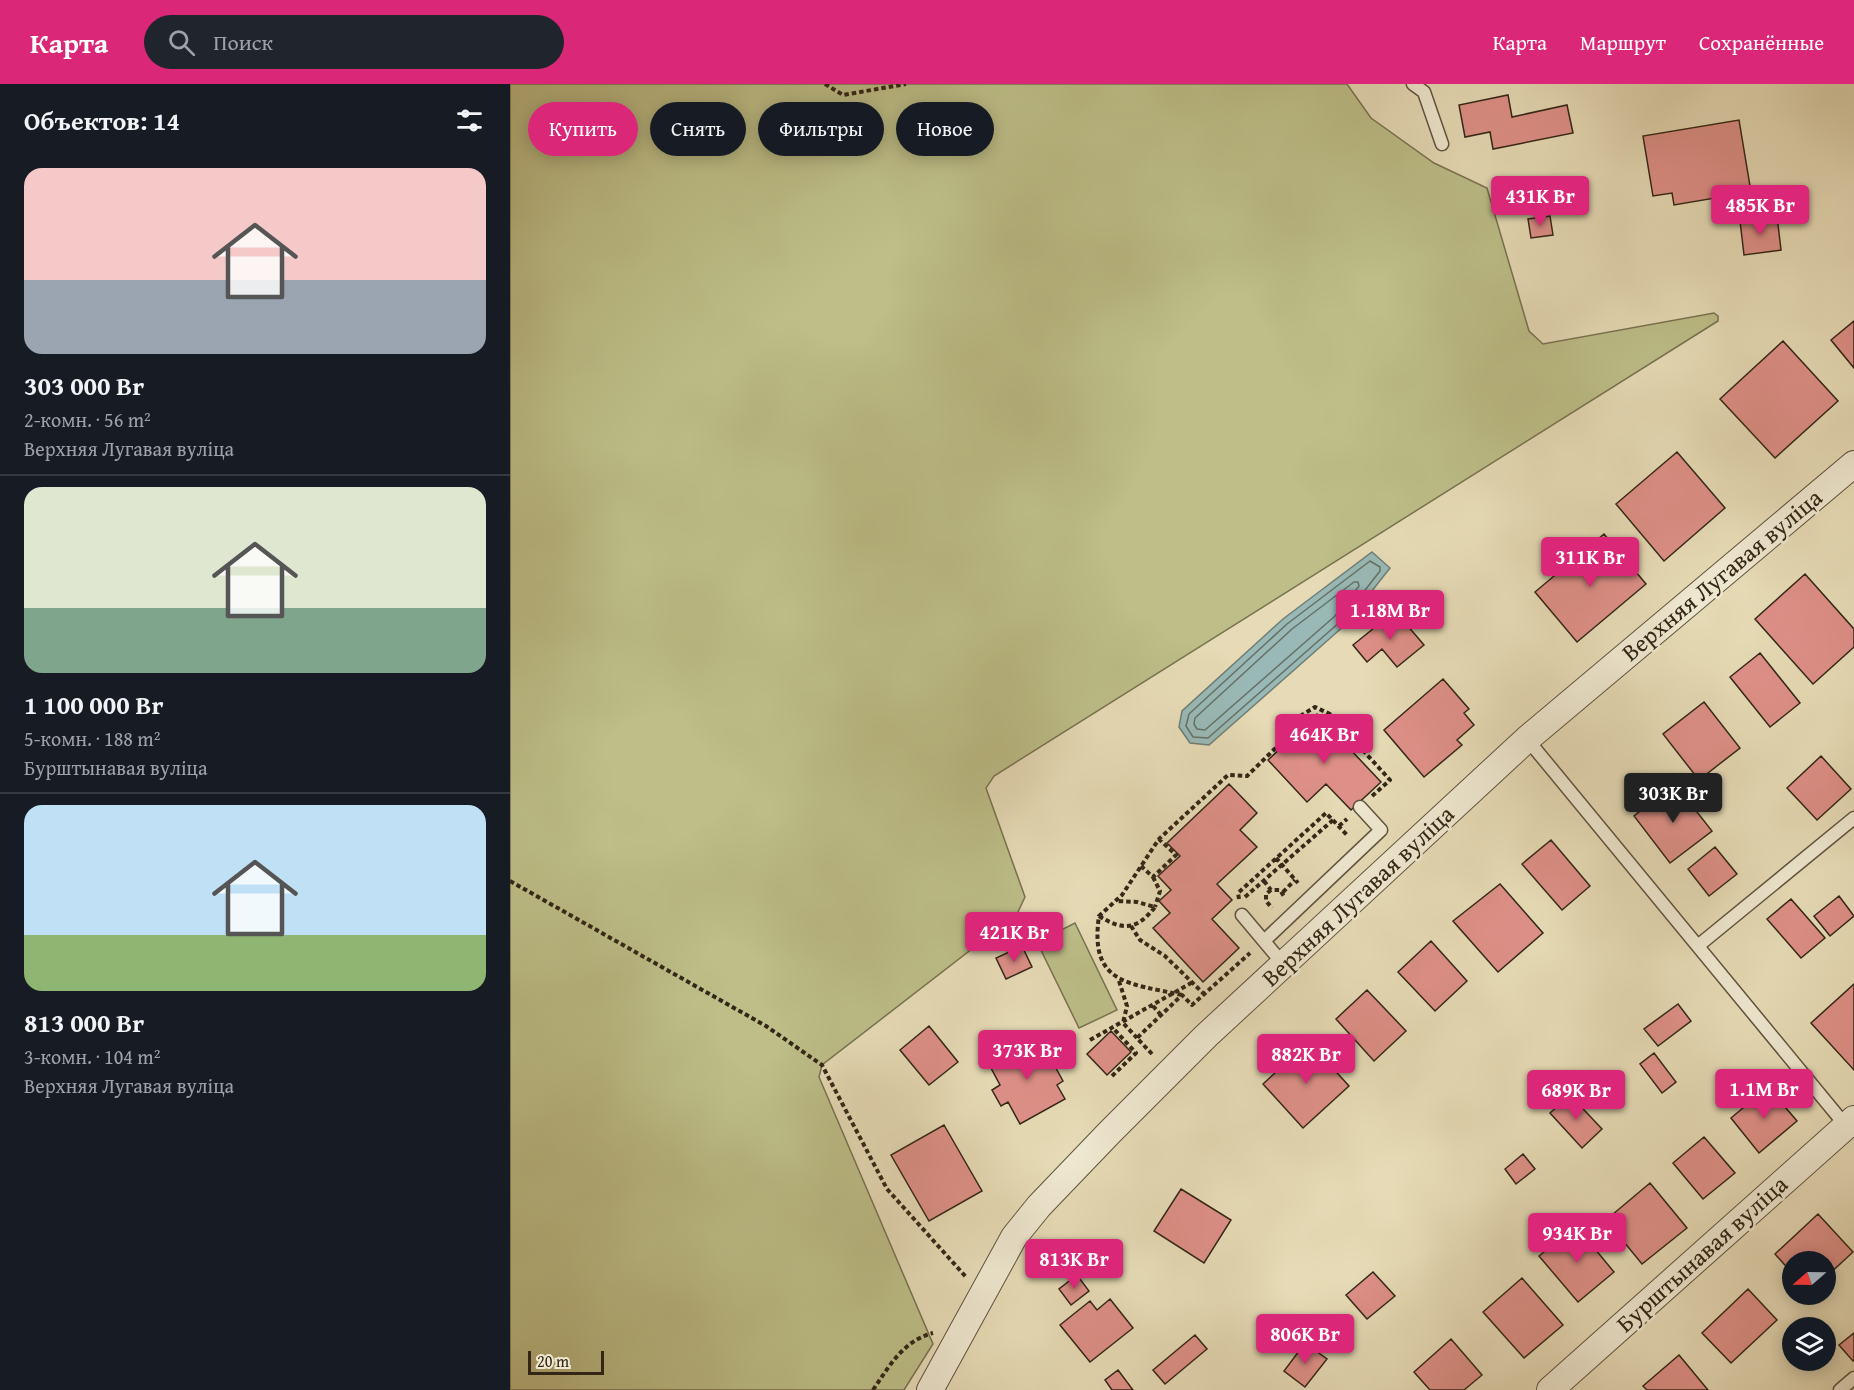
<!DOCTYPE html>
<html lang="ru">
<meta charset="utf-8">
<style>
:root{--surface:#171b24;--page:#20242c;--text:#f1f3f6;--muted:#9ea1a6;--line:#363941;--accent:#db2777}
body{margin:0;font-family:"Gentium Book Plus",serif;background:var(--page);color:var(--text);height:100vh;display:flex;flex-direction:column;font-size:22px;white-space:nowrap}
*{box-sizing:border-box;margin:0}
p{font-size:20px;color:var(--muted)}
.icon{flex:none;width:33px;height:33px;fill:none;stroke:currentColor;stroke-width:2;stroke-linecap:round;stroke-linejoin:round}
.map{position:relative;flex:1;overflow:hidden}
.sheet{display:flex;flex-direction:column;background:var(--surface);width:510px}
.sheet>*{flex:none}
.banner{position:absolute;left:18px;top:18px;width:570px;height:54px;display:flex;gap:12px}
.needle{width:39px;rotate:250deg}
.controls{position:absolute;left:1272px;top:1167px;display:grid;gap:12px}
.controls a{display:grid;place-items:center;width:54px;height:54px;border-radius:50%;background:var(--surface);box-shadow:0 3px 15px #0003;font-size:30px}
.scale{position:absolute;left:18px;bottom:15px;width:76px;box-sizing:border-box;padding-left:6px;border:3px solid #332617;border-top:0;font-size:16px;line-height:21px;white-space:nowrap;color:#332617;-webkit-text-stroke:4px #efe8d0;paint-order:stroke}
.price{position:absolute;translate:-50% -51px;padding:0 14px;border-radius:6px;background:var(--accent);color:#fff;font-size:20px;line-height:39px;filter:drop-shadow(0 2px 3px #0008)}
.price::after{content:'';position:absolute;left:50%;top:36px;width:18px;height:14px;margin-left:-9px;background:inherit;clip-path:polygon(0 0,100% 0,50% 100%)}
.price.on{background:#222;color:#fff}
ul{padding:0;list-style:none}
li{display:grid;align-content:center;gap:12px;height:318px;padding:0 24px}
li+li{border-top:2px solid var(--line)}
li span{display:grid;place-items:center;height:186px;border-radius:18px;color:#555}
li>.icon{margin-inline-start:auto}
span .icon{width:108px;height:108px;fill:#fffc;stroke-width:1}
li b{font-size:26px}
h2{display:flex;justify-content:space-between;align-items:center;height:72px;padding:0 24px;font-size:26px}
.chip{padding:0 21px;border-radius:27px;background:var(--surface);box-shadow:0 3px 15px #0003;font-size:21px;line-height:54px}
.chip.on{background:var(--accent);color:#fff}
header{display:flex;align-items:center;gap:36px;box-sizing:border-box;height:84px;padding:0 30px;background:var(--accent);color:#fff}
header strong{font-size:28px}
nav{display:flex;gap:33px;margin-inline-start:auto;font-size:21px}
.search{width:420px;height:54px;background:var(--page);display:flex;align-items:center;gap:15px;box-sizing:border-box;padding:0 21px;border-radius:33px;color:var(--muted);font-size:22px}
main{display:flex;flex:1;min-height:0}
.map>svg:first-child{display:block}
</style>
<header>
<strong>Карта</strong>
<div class="search"><svg class="icon" aria-label="search" viewBox="0 0 24 24"><circle cx="10" cy="10" r="6"/><path d="M15 15l6 6"/></svg>Поиск</div>
<nav><a>Карта</a><a>Маршрут</a><a>Сохранённые</a></nav>
</header>
<main>
<section class="sheet">
<h2>Объектов: 14<svg class="icon" aria-label="filters" viewBox="0 0 24 24"><path d="M4 7h16M4 17h16"/><circle cx="9" cy="7" r="2"/><circle cx="15" cy="17" r="2"/></svg></h2>
<ul>
<li><span style="background:linear-gradient(#f6c9c9 60%,#9aa5b1 0)"><svg class="icon" aria-label="home" viewBox="0 0 24 24"><path d="M3 11l9-7 9 7M6 9v11h12V9"/></svg></span><div><b>303 000 Br</b><p>2-комн. · 56 m²</p><p>Верхняя Лугавая вуліца</p></div></li>
<li><span style="background:linear-gradient(#dfe7d0 65%,#7fa58c 0)"><svg class="icon" aria-label="home" viewBox="0 0 24 24"><path d="M3 11l9-7 9 7M6 9v11h12V9"/></svg></span><div><b>1 100 000 Br</b><p>5-комн. · 188 m²</p><p>Бурштынавая вуліца</p></div></li>
<li><span style="background:linear-gradient(#bfe0f5 70%,#8fb573 0)"><svg class="icon" aria-label="home" viewBox="0 0 24 24"><path d="M3 11l9-7 9 7M6 9v11h12V9"/></svg></span><div><b>813 000 Br</b><p>3-комн. · 104 m²</p><p>Верхняя Лугавая вуліца</p></div></li>
</ul>
</section>
<div class="map">
<svg width="1344" height="1306" viewBox="0 0 1344 1306">
<rect width="100%" height="100%" fill="#e6dbb6"/>
<filter id="stains"><feTurbulence type="fractalNoise" baseFrequency=".00333" numOctaves="4"/><feColorMatrix values="0 0 0 0 .2 0 0 0 0 .09 0 0 0 0 .02 0 0 0 .5 -.17"/></filter>
<radialGradient id="worn" r=".72"><stop offset=".6" stop-color="#630" stop-opacity="0"/><stop offset="1" stop-color="#630" stop-opacity=".3"/></radialGradient>
<path fill="#bdbe88" stroke="#787250" stroke-width="1.5" d="M0 0H837L861 34 924 79 977 104 1019 247 1033 260 1204 229 1208 232V237L484 692 476 704 515 813 507 830 312 981 309 993 423 1260 394 1306H0Z
M565 839 607 926 569 944 527 858Z"/>
<path fill="#99b9b6" stroke="#707e76" stroke-width="1.5" d="M862 468 880 484 835 541 699 661 680 659 669 643 672 627 773 535Z"/>
<g fill="none" stroke-linecap="round" stroke-linejoin="round">
<path stroke="#667066" stroke-width="1.5" d="M860 477 870 483V487L831 537 698 654 683 653 676 642 679 630 777 540Z
M844 498H848L849 502 825 532 695 646 687 645 684 640 685 634 782 545Z"/>
</g>
<path fill="#de9088" stroke="#332617" stroke-width="1.5" d="M998 11 1002 33 1057 21 1063 49 983 65 980 48 955 53 949 21Z
M1229 36 1241 108 1164 121 1162 109 1143 112 1133 52Z
M1040 132 1043 151 1021 154 1018 135Z
M1267 132 1271 166 1234 171 1230 137Z
M1344 237V284L1321 256Z
M1273 257 1328 317 1265 374 1210 315Z
M1167 368 1215 424 1154 477 1106 420Z
M1094 450 1136 500 1067 558 1025 508Z
M1295 490 1344 545V563L1303 600 1245 535Z
M885 527 914 561 887 583 872 565 857 578 843 561Z
M1250 569 1290 619 1260 643 1220 593Z
M933 595 959 625 954 629 964 641 947 656 952 661 914 693 874 646Z
M1194 618 1230 664 1189 696 1153 650Z
M807 630 871 698 841 726 816 700 797 718 758 676Z
M1311 672 1341 705 1307 736 1277 704Z
M719 700 747 729 730 746 747 763 707 800 722 816 702 835 729 864 693 898 643 844 660 829 649 817 661 806 648 792 670 772 657 759Z
M1165 700 1202 747 1160 779 1124 732Z
M1041 756 1080 802 1052 826 1012 780Z
M1205 763 1227 790 1199 812 1178 785Z
M990 800 1033 849 988 888 943 837Z
M1329 812 1344 832 1320 852 1304 832Z
M1281 815 1315 854 1291 874 1257 835Z
M921 857 957 897 925 927 888 888Z
M512 862 522 883 496 895 486 874Z
M1344 900V986L1301 939Z
M857 906 896 947 864 977 826 935Z
M1168 920 1181 937 1148 962 1134 945Z
M419 942 448 978 419 1001 390 966Z
M601 947 621 968 597 991 577 970Z
M505 954 513 968 526 960 532 971 537 968 553 997 547 1001 555 1015 510 1040 498 1018 491 1022 482 1006 490 1001 481 984 494 977 486 965Z
M799 958 839 1002 793 1044 753 1000Z
M1144 969 1166 998 1152 1009 1130 980Z
M1258 1003 1287 1037 1249 1069 1221 1034Z
M1060 1011 1092 1045 1072 1064 1040 1029Z
M434 1041 472 1107 419 1137 381 1071Z
M1194 1053 1225 1089 1193 1115 1163 1079Z
M1013 1070 1025 1085 1006 1100 995 1085Z
M1140 1099 1177 1144 1132 1180 1096 1136Z
M671 1105 721 1136 694 1179 644 1147Z
M1308 1130 1343 1168 1316 1193V1178H1282V1189L1265 1170Z
M1066 1142 1104 1188 1068 1218 1029 1172Z
M863 1188 885 1212 857 1235 836 1211Z
M567 1191 579 1207 561 1221 549 1205Z
M1012 1194 1053 1241 1014 1274 973 1228Z
M1238 1205 1267 1236 1221 1279 1192 1249Z
M600 1215 623 1244 580 1278 550 1241 580 1217 587 1226Z
M1344 1249V1276L1343 1277 1329 1261Z
M685 1251 697 1265 655 1300 643 1286Z
M941 1255 972 1291 954 1306H920L904 1288Z
M795 1259 817 1275 795 1303 774 1287Z
M1169 1271 1198 1306H1137L1133 1302Z
M608 1286 623 1306H602L595 1296Z"/>
<g fill="none" stroke-linecap="round" stroke-linejoin="round">
<defs>
<path id="service" d="M903 0 914 8 932 60
M1017 655 1336 1042
M732 831 774 881
M754 857 871 746 850 723
M1189 861 1344 734
M1330 1306 1344 1294"/>
<path id="minor" d="M420 1306 504 1153 529 1122 600 1048 696 952 1017 655 1344 380
M1040 1306 1344 1035"/>
</defs>
<use href="#service" stroke="#60533f" stroke-width="15"/>
<use href="#minor" stroke="#60533f" stroke-width="28"/>
<path stroke="#332617" stroke-width="4" stroke-dasharray="4.5 3" stroke-linecap="butt" d="M315 0 333 11 396 0
M829 742 837 735
M766 774 788 799
M631 782 643 793 666 771 649 755
M643 793 650 807 645 823
M0 797 256 942 312 981 377 1105 456 1193
M754 797 761 806H770L775 814
M761 806 756 810V817L762 824
M773 808 785 796
M735 813 823 736
M729 815 728 809 816 729 838 752
M589 832C613 847 627 846 645 823L627 818 606 817
M621 842 630 856 655 872 694 910
M609 897 617 922 613 939 627 954
M672 911C619 899 579 901 589 832L612 811 649 755 718 691 737 692 784 646 792 631 805 623 820 630 880 696 862 712
M643 922 651 931
M580 956 683 898
M642 970 627 954 672 911 682 921 740 869
M602 992 626 969 603 944
M363 1306C380 1281 393 1257 423 1249"/>
<use href="#service" stroke="#efe8d0" stroke-width="12"/>
<use href="#minor" stroke="#efe8d0" stroke-width="26"/>
</g>
<g text-anchor="middle" stroke-width="5" stroke-linejoin="round" paint-order="stroke">
<g font-size="24" fill="#332617" stroke="#efe8d0">
<text transform="translate(1212 491) rotate(-40)" y="8">Верхняя Лугавая вуліца</text>
<text transform="translate(848 812) rotate(-43)" y="8">Верхняя Лугавая вуліца</text>
<text transform="translate(1192 1170) rotate(-42)" y="8">Бурштынавая вуліца</text>
</g>
</g>
<rect width="100%" height="100%" filter="url(#stains)"/>
<rect width="100%" height="100%" fill="url(#worn)"/>
</svg>
<div class="controls">
<a><svg class="needle" viewBox="-14 -14 28 28"><path d="M0-13l5 13h-10z" fill="#e53935"/><path d="M0 13l5-13h-10z" fill="#9ea1a6"/></svg></a>
<a><svg class="icon" aria-label="layers" viewBox="0 0 24 24"><path d="M12 4l9 5-9 5-9-5zM3 14l9 5 9-5"/></svg></a>
</div>
<div class="scale">20 m</div>
<b class="price" style="left:1030px;top:143px">431K Br</b>
<b class="price" style="left:1250px;top:152px">485K Br</b>
<b class="price" style="left:1080px;top:504px">311K Br</b>
<b class="price" style="left:880px;top:557px">1.18M Br</b>
<b class="price" style="left:814px;top:681px">464K Br</b>
<b class="price on" style="left:1163px;top:740px">303K Br</b>
<b class="price" style="left:504px;top:879px">421K Br</b>
<b class="price" style="left:517px;top:997px">373K Br</b>
<b class="price" style="left:796px;top:1001px">882K Br</b>
<b class="price" style="left:1254px;top:1036px">1.1M Br</b>
<b class="price" style="left:1066px;top:1037px">689K Br</b>
<b class="price" style="left:1067px;top:1180px">934K Br</b>
<b class="price" style="left:564px;top:1206px">813K Br</b>
<b class="price" style="left:795px;top:1281px">806K Br</b>
<div class="banner">
<a class="chip on">Купить</a>
<a class="chip">Снять</a>
<a class="chip">Фильтры</a>
<a class="chip">Новое</a>
</div>
</div>
</main>
